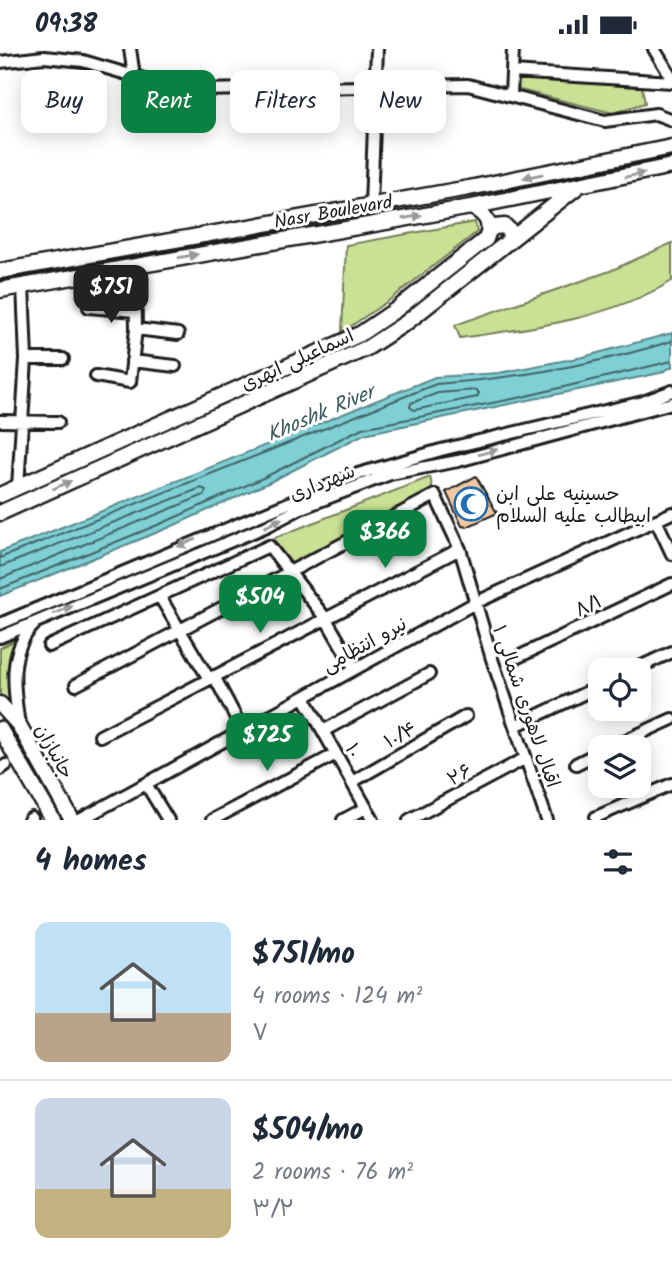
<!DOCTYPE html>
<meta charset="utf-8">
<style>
:root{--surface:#fff;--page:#f2f2f3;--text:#1f2937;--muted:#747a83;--line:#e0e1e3;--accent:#0b8043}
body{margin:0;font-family:Kalam,"Playpen Sans Arabic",sans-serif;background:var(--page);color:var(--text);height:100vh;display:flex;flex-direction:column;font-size:26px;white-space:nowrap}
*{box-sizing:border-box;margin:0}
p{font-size:23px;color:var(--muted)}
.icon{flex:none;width:38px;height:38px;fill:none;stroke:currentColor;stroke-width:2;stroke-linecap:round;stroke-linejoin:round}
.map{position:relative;height:771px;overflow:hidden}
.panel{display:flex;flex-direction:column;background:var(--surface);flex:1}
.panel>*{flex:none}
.hud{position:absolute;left:21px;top:21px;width:630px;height:63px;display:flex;gap:14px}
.tools{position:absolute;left:588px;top:609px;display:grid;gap:14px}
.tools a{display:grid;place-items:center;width:63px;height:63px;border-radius:14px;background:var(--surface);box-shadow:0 4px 18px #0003;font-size:35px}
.price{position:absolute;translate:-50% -60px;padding:0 16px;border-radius:14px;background:var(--accent);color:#fff;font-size:23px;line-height:46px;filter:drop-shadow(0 2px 4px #0008)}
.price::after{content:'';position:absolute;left:50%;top:42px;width:21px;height:16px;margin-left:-10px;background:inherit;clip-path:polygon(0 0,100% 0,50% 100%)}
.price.selected{background:#222;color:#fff}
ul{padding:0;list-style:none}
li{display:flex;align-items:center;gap:21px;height:175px;padding:0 35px}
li+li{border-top:2px solid var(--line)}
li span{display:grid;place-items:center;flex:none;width:196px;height:140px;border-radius:14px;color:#555}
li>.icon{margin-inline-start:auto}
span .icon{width:84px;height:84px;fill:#fffc;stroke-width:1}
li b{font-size:30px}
h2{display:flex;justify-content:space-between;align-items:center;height:84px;padding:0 35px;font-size:30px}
.pill{padding:0 24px;border-radius:14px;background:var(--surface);box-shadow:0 4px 18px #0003;font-size:24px;line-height:63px}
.pill.selected{background:var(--accent);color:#fff}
.status{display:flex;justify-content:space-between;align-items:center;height:49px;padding:0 35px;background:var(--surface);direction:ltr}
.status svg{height:19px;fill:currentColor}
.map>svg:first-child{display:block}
</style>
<div class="status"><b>09:38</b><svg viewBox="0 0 49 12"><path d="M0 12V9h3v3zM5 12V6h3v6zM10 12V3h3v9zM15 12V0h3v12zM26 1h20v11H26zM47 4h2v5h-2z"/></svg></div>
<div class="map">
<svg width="672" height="771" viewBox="0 0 672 771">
<rect width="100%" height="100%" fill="#fff"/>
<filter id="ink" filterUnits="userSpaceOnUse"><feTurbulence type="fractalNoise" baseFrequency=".0143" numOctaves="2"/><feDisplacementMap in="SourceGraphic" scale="14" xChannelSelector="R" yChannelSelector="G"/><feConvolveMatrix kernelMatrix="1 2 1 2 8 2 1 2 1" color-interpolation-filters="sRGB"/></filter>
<g filter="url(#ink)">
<path fill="#cae095" stroke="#737e58" stroke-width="2" d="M520 30 642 38 645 54 613 64 516 40Z
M475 173 477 183 391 250 342 283 346 196Z
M672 194V232C608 270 533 279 460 289L455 276 610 222Z
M430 428 433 441 289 517 274 489Z
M17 590 8 626 9 658 0 648V599Z"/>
<path fill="#7ed0d5" stroke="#57888b" stroke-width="2" d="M672 284V318L660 324 364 385 268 434 168 479 0 547V503L435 328 499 324 583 308Z"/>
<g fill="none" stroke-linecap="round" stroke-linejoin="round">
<path stroke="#436466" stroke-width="2" d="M476 341 479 344 477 348 414 361 410 358 411 354 438 344Z
M0 509 436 335C516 329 595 316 672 292
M0 518 201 439 206 441 204 446 0 530
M0 540 165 473 265 428 362 379 518 349 672 312"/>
</g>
<path fill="#f2c7a1" stroke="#1c1c1c" stroke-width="2" d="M476 427 497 464 467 478 462 477 446 443Z"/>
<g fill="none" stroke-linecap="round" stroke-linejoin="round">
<defs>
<path id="minor" d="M130 0 134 27
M654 0 672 29
M0 13 44 8 83 12 144 30 200 41 468 36 605 72 656 65 672 71
M512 23 672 33
M511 47 513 0
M371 156 377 0
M89 258 135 262
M136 280 178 285
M26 310H63
M132 312 175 317
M96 327 130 333 136 280 135 216
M0 372 58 373
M18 438 26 310 23 236
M656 471 672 505
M160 548 209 630
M0 575 358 425 441 401 643 353 672 342
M0 588 267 477 301 459 390 425 458 412 672 354
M49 597 269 497 326 570 355 620
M518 608 672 535
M633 621 672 603
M214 627 243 682
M76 636 435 446 460 500 492 610 547 771
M304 648 373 771
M19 676C14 642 7 602 34 576
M515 677 600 637
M323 682 429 625
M100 687 460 500
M611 698 672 670
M576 715 600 703
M0 720 6 716
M352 733 466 667
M146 735 168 771
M596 768 672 735
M29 771 32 769
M80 771 475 554 672 464
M212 771 336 705
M343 771 366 759
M409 771 526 709"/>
<path id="major" d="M489 182 494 178 505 177 510 182 509 193
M0 222 469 139 672 98
M0 241 471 158 672 117
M0 446 360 285 397 260 486 190C493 174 485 164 471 158
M0 464 367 299 407 273 577 138
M0 655 19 676 72 771
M0 680 53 771"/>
</defs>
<use href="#minor" stroke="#1c1c1c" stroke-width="16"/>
<use href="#major" stroke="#1c1c1c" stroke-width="19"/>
<use href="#minor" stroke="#fff" stroke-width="10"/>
<use href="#major" stroke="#fff" stroke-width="14"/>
</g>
<defs><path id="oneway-solid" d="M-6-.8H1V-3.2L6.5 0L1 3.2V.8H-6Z" transform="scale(1.75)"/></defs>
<g fill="#999">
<use href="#oneway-solid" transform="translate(635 126) rotate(-12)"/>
<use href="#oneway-solid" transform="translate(533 127) rotate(169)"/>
<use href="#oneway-solid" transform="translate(412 168) rotate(-10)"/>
<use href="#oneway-solid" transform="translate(188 207) rotate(-10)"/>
<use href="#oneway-solid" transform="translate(488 403) rotate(-16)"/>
<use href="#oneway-solid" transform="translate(62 436) rotate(-24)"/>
<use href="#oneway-solid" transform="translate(273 474) rotate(-27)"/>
<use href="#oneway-solid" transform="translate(187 494) rotate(158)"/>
<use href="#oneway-solid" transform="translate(63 561) rotate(-22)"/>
</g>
</g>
<defs>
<symbol id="mosque-ring" viewBox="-11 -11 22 22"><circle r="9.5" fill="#fff" stroke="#1f6fb2" stroke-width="1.5"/><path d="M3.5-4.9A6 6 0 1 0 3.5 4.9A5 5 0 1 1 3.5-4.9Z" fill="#1f6fb2"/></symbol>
</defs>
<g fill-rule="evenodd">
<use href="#mosque-ring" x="452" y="436" width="38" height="38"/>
</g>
<g text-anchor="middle" stroke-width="6" stroke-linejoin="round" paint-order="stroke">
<g font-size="19" fill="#1c1c1c" stroke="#fff">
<text transform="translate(333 162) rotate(-10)" y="7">Nasr Boulevard</text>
<text transform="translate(297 310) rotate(-25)" y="7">اسماعیلی ابهری</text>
<text transform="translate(322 433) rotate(-22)" y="7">شهرداری</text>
<text transform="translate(588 556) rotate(-25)" y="7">۸/۱</text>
<text transform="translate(364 595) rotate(-29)" y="7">نیرو انتظامی</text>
<text transform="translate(527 657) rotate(71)" y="7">اقبال لاهوری شمالی ۱</text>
<text transform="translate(400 685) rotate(-30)" y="7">۱۰/۴</text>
<text transform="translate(354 701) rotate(61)" y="7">۱۰</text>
<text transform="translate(55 702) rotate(61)" y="7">جانبازان</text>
<text transform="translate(459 725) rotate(-28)" y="7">۲۶</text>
</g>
<g font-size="19" fill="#1c1c1c" stroke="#fff" text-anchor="start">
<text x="496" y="451">حسینیه علی ابن<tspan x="496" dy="22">ابیطالب علیه السلام</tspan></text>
</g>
<g font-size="21" font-style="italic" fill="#3e5b5d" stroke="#fff">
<text transform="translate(320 364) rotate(-23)" y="7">Khoshk River</text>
</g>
</g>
</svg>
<div class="tools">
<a><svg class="icon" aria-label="locate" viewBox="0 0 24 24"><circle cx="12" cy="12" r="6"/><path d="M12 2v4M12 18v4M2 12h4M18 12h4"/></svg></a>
<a><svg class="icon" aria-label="layers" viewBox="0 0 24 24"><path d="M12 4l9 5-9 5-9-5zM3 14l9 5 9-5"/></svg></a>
</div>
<b class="price selected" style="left:111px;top:276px">$751</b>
<b class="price" style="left:385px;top:521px">$366</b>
<b class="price" style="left:260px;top:586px">$504</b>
<b class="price" style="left:267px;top:724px">$725</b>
<div class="hud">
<a class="pill">Buy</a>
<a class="pill selected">Rent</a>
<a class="pill">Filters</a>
<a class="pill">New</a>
</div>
</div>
<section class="panel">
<h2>4 homes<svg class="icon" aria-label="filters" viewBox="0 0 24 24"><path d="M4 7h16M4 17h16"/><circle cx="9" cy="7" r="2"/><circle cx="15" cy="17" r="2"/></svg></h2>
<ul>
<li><span style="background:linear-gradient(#bfe0f5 65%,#b9a48a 0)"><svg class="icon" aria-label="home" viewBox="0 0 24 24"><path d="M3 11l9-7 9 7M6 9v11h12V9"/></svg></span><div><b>$751/mo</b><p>4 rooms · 124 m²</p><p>۷</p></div></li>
<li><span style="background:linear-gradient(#c9d6e8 65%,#c2b280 0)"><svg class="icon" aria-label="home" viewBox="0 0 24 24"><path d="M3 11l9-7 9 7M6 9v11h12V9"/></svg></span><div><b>$504/mo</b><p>2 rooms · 76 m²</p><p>۳/۲</p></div></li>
</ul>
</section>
